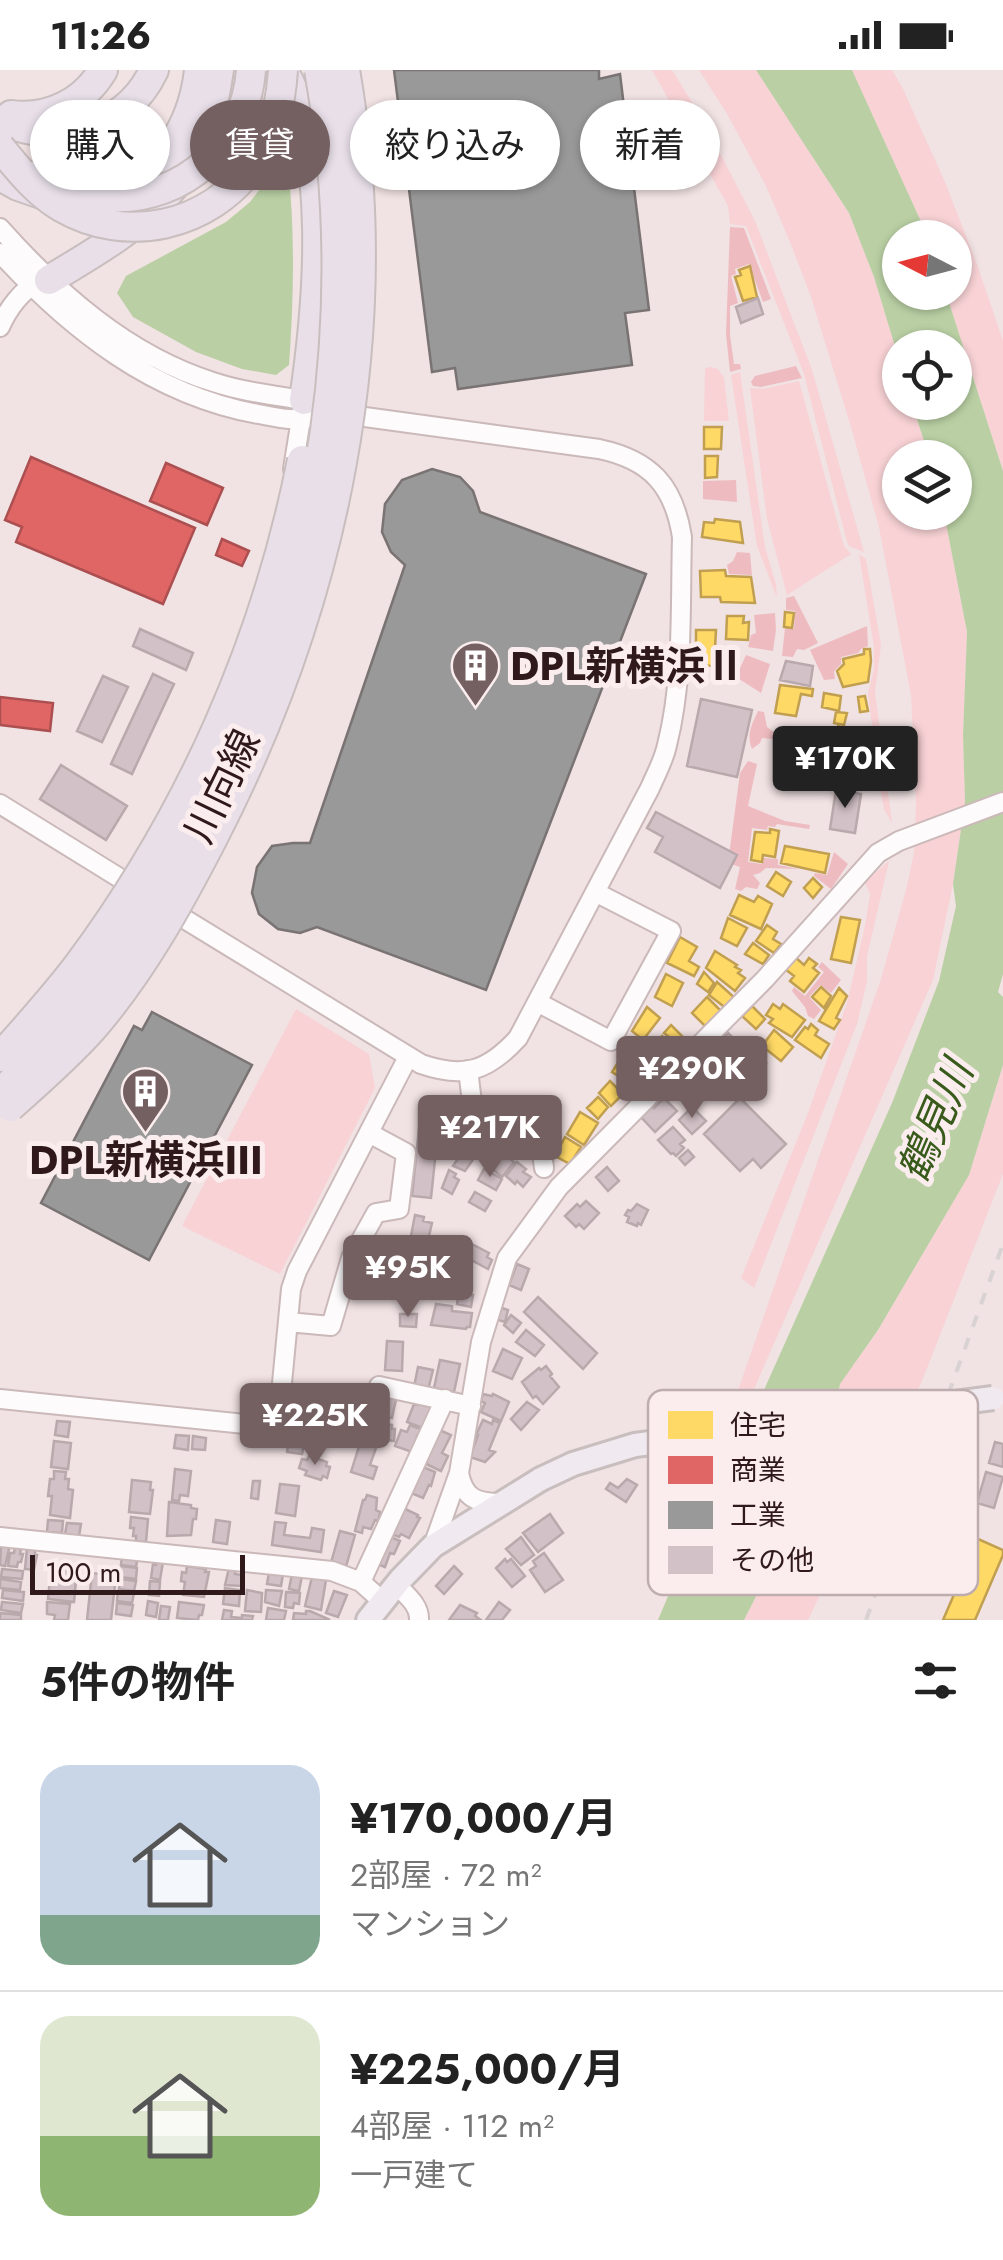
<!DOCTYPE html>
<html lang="ja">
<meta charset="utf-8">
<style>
:root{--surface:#fff;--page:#f6f6f6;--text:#222;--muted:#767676;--line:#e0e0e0;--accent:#745f61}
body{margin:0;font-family:Jost,"Noto Sans JP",sans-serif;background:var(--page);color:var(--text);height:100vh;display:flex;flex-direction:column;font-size:38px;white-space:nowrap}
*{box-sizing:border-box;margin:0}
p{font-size:32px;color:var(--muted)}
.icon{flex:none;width:55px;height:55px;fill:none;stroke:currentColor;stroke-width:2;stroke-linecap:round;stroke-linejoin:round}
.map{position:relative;height:1550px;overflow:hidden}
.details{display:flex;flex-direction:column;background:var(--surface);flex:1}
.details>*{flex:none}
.guide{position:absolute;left:30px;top:30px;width:945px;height:90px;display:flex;gap:20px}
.needle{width:65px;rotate:276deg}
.tools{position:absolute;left:882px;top:150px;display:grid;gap:20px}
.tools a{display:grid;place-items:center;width:90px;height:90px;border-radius:50%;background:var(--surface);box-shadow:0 2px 8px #0004;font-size:50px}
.scale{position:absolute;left:30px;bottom:25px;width:215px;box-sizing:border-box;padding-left:10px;border:5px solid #30191b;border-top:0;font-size:28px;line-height:35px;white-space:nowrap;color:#30191b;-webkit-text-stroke:8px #fbedee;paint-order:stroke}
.price{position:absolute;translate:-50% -85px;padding:0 22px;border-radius:10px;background:var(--accent);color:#fff;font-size:32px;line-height:65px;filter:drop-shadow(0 2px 5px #0008)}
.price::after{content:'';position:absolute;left:50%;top:60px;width:30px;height:22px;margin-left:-15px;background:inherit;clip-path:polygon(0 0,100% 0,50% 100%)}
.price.current{background:#222;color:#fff}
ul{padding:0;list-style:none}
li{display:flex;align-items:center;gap:30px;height:250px;padding:0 40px}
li+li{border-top:2px solid var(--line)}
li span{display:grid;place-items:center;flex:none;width:280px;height:200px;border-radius:30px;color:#555}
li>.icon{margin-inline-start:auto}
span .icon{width:120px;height:120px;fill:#fffc;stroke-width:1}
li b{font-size:42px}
h2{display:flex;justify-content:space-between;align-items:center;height:120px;padding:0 40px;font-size:42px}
.tag{padding:0 35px;border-radius:45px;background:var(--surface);box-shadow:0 2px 8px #0004;font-size:35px;line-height:90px}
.tag.current{background:var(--accent);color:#fff}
.status{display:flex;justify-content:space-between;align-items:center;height:70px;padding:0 50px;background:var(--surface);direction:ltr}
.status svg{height:28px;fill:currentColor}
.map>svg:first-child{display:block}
</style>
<div class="status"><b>11:26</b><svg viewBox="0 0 49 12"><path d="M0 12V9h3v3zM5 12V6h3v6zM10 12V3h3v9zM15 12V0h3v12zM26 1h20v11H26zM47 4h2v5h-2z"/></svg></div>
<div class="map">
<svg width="1003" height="1550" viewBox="0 0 1003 1550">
<rect width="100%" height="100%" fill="#f1e2e3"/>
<path fill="#f8d2d5" d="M652 0H672L703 50 755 151 812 300 864 482 849 476 847 472 804 304 746 156 730 154 728 136Z
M699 0H756L849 143 874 207 900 293V332L912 333 929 387 900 388V442L944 443 967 562 963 664 965 732 953 814 933 910 741 1349 727 1352 881 909 906 820 914 783 916 735 911 625 879 457 851 357 811 227 790 172 765 114 726 42Z
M852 0H892L902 17 945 112 978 197 1003 271V401L946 223 955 222V168L928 167Z
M710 297 718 299 724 308 729 351H704L705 298Z
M740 302 765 477 776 514 777 528 757 476 731 305Z
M799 311 844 476 851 484 787 525 767 449 750 318 763 319Z
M859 484 866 489 881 575 875 622 892 753 884 739 880 718 868 623 874 599V577Z
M889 791 867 886V911L857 954 754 1218 741 1208 808 1043 847 933 865 856 870 824 865 812Z
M296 939 369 984 375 1018 280 1204 182 1156Z
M1003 995V1104L922 1311 808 1550H744L825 1392 840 1314 878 1260 969 1105Z"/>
<path fill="#eebcc0" d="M730 157 744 158 771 229 763 232 749 194 735 199 736 204 731 206 738 233 730 236V265L734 294H740L741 299 730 302 726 264Z
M796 296 802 308 761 317 753 316 751 312 755 306Z
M736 410 737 432 703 429V411Z
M737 482 750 483 752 505 729 504 727 495 733 491Z
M794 526 818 573 804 580 797 579 793 587 782 586 785 558 794 559 795 541 786 540V528Z
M775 543 776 560 773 581 748 577 751 565 756 563 754 545Z
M867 556 868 576 862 578 858 583 841 587V594L834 601 835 609 824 610 810 580Z
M746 585 770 594 761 623 736 607Z
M758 641 764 642 767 657 795 678 793 683 773 669 762 668 760 673 752 679C746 665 752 654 758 641Z
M868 658 876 706 874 721 863 713C870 700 868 684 860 671Z
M748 691 757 694 748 736 785 751 810 755 809 759 777 754 775 757 768 756 767 760 752 758 748 792 762 794 764 788 778 789V795L799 799 766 798 760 803 753 805 760 813 757 819 746 817 741 821 735 819 740 797 728 793 740 703Z
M834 782 848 794 831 819 814 806 815 803 827 805Z
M822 892 841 910 831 923 820 915 809 927 821 940 814 949 808 946 805 937 792 921 794 917 805 926 824 902 818 897Z"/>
<path fill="#bad0a4" d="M756 0H852L928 167 900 168V222L946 223 1003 401V904L998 922 1003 927V995L969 1105 878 1260 840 1314 825 1392 744 1550H658C688 1478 719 1406 756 1338L892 1033 939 911 956 836 953 814 965 732 963 665 967 562 944 443 955 442V388L929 387 912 333 955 332V278H900V293L874 207 849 143Z
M278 90 288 94C295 164 294 225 289 295L276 305 242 299 196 282 133 247 117 223 126 206 226 152 250 132 270 106Z"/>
<path fill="#ffd966" stroke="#c19f50" stroke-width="2.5" d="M750 196 757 227 743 231 735 207 741 205 739 200Z
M704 357H722L721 379H704Z
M705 386H718L717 407 705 408Z
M715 449 740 452 743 473 702 467 704 452 714 453Z
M725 500 726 506 751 507 755 533 721 532 720 527H701L700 501Z
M785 542 794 543 792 558 784 557Z
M727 546H744L743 553 749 552 748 570 726 569Z
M696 560H716L714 596 696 595Z
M864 579H870L871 591 868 612 843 617 837 601 844 594 843 589 864 584Z
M780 615 813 619 812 626 801 624 796 646 775 643Z
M824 623 841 626 839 641 822 637Z
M865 626 868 641 860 642 858 627Z
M836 642 847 643 844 655 834 653Z
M838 656 854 667 852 670 860 676 850 689 857 694 852 701 823 681Z
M770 759 779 761 775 787 763 785 762 792 751 790 755 762 770 763Z
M785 776 829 784 825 803 781 793Z
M776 802 791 812 783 826 767 816Z
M813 808 822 817 813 828 804 818Z
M739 825 754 832 758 826 772 834 761 859 730 845Z
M841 847 860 850 851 893 831 889Z
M728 848 747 858 737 876 721 868Z
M767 855 777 862 773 869 781 874 774 883 756 871Z
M680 867 697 877 689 891 699 897 694 906 667 893Z
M753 873 769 885 763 894 745 884Z
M715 881 737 895 735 897 741 900 738 903 745 908 735 921 706 898Z
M795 887 804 895 809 888 817 894 813 898 819 903 804 922 790 911 794 906 785 899Z
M704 902 714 913 708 922 697 914Z
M666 904 683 913 672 936 655 927Z
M717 912 736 929 727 939 709 925Z
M821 917 831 926 824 938 812 927Z
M839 918 847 926 836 948 840 950 834 959 819 951Z
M707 927 721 941 706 957 692 943Z
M773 934 780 939 783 934 805 950 792 967 769 953 773 949 766 945Z
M752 936 765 949 756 959 742 946Z
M647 937 660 948 643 970 632 961Z
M811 954 818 960 815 965 829 974 821 988 795 970 805 957 808 959Z
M671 955 683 967 677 973 664 963Z
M774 960 793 977 781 991 762 976Z
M662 966 675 977 664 992 650 981Z
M746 975 766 993 747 1011 720 991 727 983 734 990Z
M624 983 641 993 630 1013 612 1002Z
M610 1011 623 1024 611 1036 599 1023Z
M598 1027 608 1037 598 1049 587 1038Z
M580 1042 598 1053 584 1075 567 1064Z
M565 1067 581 1077 570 1094 555 1086Z
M978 1469 1003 1480V1485L975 1550H943Z"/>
<path fill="#e06666" stroke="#ab4f50" stroke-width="2.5" d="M31 387 195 458 163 534 16 472 22 457 5 450Z
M166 393 223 418 207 455 150 431Z
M222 469 249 481 242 496 216 485Z
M0 627 53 633 50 661 0 655Z"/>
<path fill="#999" stroke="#7a7373" stroke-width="2.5" d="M394 0H599V9L620 4 649 240 625 243 632 295 458 319 455 298 432 302Z
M432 399 460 407 473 421 480 442 646 504 486 920 317 857 300 863 278 859 259 844 252 823 257 797 272 776 293 773H310L405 495 391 482 382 462 385 434 402 410Z
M152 942 252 995 149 1190 41 1133 134 956 142 960Z"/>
<path fill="#d2c1c6" stroke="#b9a9ad" stroke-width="2.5" d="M758 228 763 244 741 253 736 237Z
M140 559 193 583 186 600 133 576Z
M786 591 813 596 810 616 780 610Z
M153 604 174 614 132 704 111 694Z
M103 606 128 617 102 672 77 661Z
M701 629 752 640 737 707 687 696Z
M61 695 127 736 106 770 40 729Z
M836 720 861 724 855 763 830 759Z
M656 742 737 785 720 818 655 782 663 767 647 758Z
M728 963 739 974 731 983 719 972Z
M693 999 710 1017 694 1032 677 1014Z
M664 1028 677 1041 655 1062 640 1046 651 1035 654 1038Z
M740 1028 786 1074 761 1098 753 1089 740 1101 704 1064Z
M692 1037 706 1051 692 1064 679 1050Z
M464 1040 481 1047 479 1051 496 1060 482 1087 472 1082 476 1074 455 1063Z
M673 1057 685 1070 680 1074 684 1078 676 1086 673 1083 671 1084 658 1070Z
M419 1059 438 1061 431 1128 412 1126Z
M494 1079 500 1085 501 1082 514 1092 502 1107 484 1092Z
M688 1080 694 1087 685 1095 679 1088Z
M463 1081 474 1088 465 1101 453 1096Z
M517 1092 526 1099 523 1102 531 1107 523 1117 517 1111 515 1114 506 1106Z
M607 1097 619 1111 608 1121 596 1107Z
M484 1099 502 1109 496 1120 478 1110Z
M449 1100 456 1104 454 1107 459 1110 452 1124 442 1118Z
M475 1122 491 1131 485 1141 469 1132Z
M586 1131 599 1143 584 1159 579 1154 576 1157 565 1146 577 1134 580 1137Z
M637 1134 648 1140 641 1155 638 1153 637 1156 627 1152 629 1147 625 1145 628 1140 631 1141Z
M415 1145 424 1147 423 1151 432 1153 428 1170 411 1166Z
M468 1172 489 1183 487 1187 492 1190 488 1199 462 1185Z
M411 1174 432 1182 430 1191 433 1192 431 1198H429L426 1209 406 1204 408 1198 405 1197Z
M517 1194 529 1199 521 1220 509 1215Z
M459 1222 473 1225 471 1237 457 1234Z
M538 1227 597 1283 583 1299 524 1242Z
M436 1234 452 1236V1241L472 1243 470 1257H467L466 1259 431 1255Z
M499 1237 508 1240 505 1252 495 1249Z
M400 1244H417L416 1257 400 1256Z
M511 1245 521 1253 513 1263 504 1255Z
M526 1260 544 1275 535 1286 516 1272Z
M387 1271 403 1272 402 1301 385 1300Z
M503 1279 522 1288 512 1309 493 1301Z
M440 1290 460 1294 454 1322 434 1318Z
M546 1296 552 1304 550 1306 559 1317 543 1334 536 1326 533 1328 522 1312 539 1298 541 1300Z
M418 1297 433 1300 428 1320 414 1317Z
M374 1320 397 1325 392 1348 369 1343Z
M483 1324 492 1326 493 1324 509 1332 501 1351 481 1342 485 1333 481 1331Z
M421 1328 438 1334 428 1360 407 1352 414 1334 418 1335Z
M527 1332 539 1340 521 1360 511 1349Z
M365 1348 378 1350 374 1367 362 1365Z
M483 1350 492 1354 493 1350 500 1353 489 1380 495 1382 485 1392 470 1387 478 1365H476Z
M57 1351 70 1352 68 1367 55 1365Z
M292 1353 316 1357 314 1368 306 1366 302 1384 287 1382Z
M382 1354 392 1355V1359H395L394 1371 380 1369Z
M410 1355 423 1360 421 1368 417 1366 412 1382 395 1376 401 1360 407 1362Z
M435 1358 451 1365 442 1383 448 1386 441 1401 426 1394 427 1393 424 1391 432 1378 431 1377Z
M176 1365 189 1366 188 1380 174 1378Z
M193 1366 206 1368 205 1380 192 1379Z
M361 1370 377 1375 370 1395 377 1397 373 1409 351 1402Z
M54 1371 71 1373 68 1399 51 1397Z
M995 1372 1003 1374V1397L989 1393Z
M309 1386 327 1392 326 1396 330 1397 327 1408 323 1406 321 1410 305 1405 307 1401 299 1398 302 1389 307 1390Z
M421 1396 435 1402 431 1416 429 1415 423 1428 406 1421Z
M175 1399 191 1401 188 1426 180 1425 179 1431 172 1430Z
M54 1401 66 1402 65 1409H69L68 1419 73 1420 70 1448 50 1445 52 1426H48L50 1409H54Z
M986 1402 1003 1407 994 1438 977 1433Z
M627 1409 637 1415 626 1432 606 1419 610 1413 618 1418Z
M132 1410 151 1412 150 1420H153L150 1444 129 1442Z
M253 1411H260L258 1429 251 1428Z
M280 1414 299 1416 295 1446 276 1443Z
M367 1425 377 1428 376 1440 380 1442 378 1451 375 1450 371 1459 363 1457 362 1463 355 1461 363 1430H365Z
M169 1432 191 1435V1438L197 1439 196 1449H193L191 1465 167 1466Z
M403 1438 418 1445 417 1447 420 1448 409 1468 401 1464 399 1467 389 1463 392 1457 396 1459Z
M550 1444 563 1463 538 1482 523 1463Z
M131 1447 148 1449 146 1472 136 1471V1466H133L134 1458H130Z
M48 1450 63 1451 62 1463 47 1462Z
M216 1450 230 1452 227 1474 213 1472Z
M275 1452 286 1453 284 1465 310 1468 312 1458 324 1460 321 1482 272 1475Z
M67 1453 81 1454 79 1466 65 1464Z
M340 1461 355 1465 345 1500 330 1496Z
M388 1466 400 1471 394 1484 390 1483 385 1497 375 1493Z
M521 1467 534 1485 521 1495 506 1479Z
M1 1476 8 1477 9 1479 5 1496 0 1495Z
M15 1477 21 1478 20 1484H23L21 1492H18L17 1497 8 1496 10 1483H14Z
M27 1478 35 1479V1485H37L34 1500 25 1499Z
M544 1483 563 1510 545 1522 530 1500 536 1496 533 1491Z
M122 1485 138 1486 136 1497 121 1495Z
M505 1489 507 1492 511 1489 525 1506 512 1517 496 1498Z
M157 1492H163L160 1510 151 1508 153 1494 156 1495Z
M121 1496 137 1498 136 1509 120 1507Z
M187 1496 206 1499 205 1502H209L204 1527 183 1525 185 1512 181 1511 182 1502 186 1503Z
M454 1496 462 1504 444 1524 436 1516Z
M51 1498 77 1500 74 1532 48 1529Z
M229 1498 235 1499V1504L242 1505 241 1516 225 1515Z
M2 1499 23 1501 22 1509 1 1507Z
M269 1502 283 1504 281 1516 267 1514Z
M92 1503 116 1506 111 1550H87Z
M292 1504 302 1506 299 1521 289 1519Z
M312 1507 326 1510 321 1540 305 1536Z
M0 1509 21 1512 20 1520 0 1518Z
M120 1509 136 1511 134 1521 119 1519Z
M150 1511 160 1512 159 1526 149 1525Z
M225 1518 240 1520 239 1536 223 1534Z
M3 1520 24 1522 23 1531 2 1528Z
M247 1520 262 1523 261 1542 245 1541Z
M266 1520 282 1521 279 1536 265 1532Z
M118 1521 134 1523 132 1533 117 1531Z
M334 1521 347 1525 338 1547 326 1543Z
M286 1522 300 1523 299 1534 294 1533 293 1538 285 1537Z
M148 1531 158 1533 156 1547 146 1545Z
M2 1532 23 1534 21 1543 1 1540Z
M47 1532 70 1534 68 1550H54L55 1545 47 1544Z
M179 1532 204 1535 202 1545H199L198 1550 177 1548Z
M499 1532 510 1540 502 1550H486Z
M117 1533 133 1535 131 1546 116 1544Z
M460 1535 477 1543 475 1546 481 1550H449Z
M161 1536 170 1537 168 1550H159Z
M268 1538 286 1541 284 1550H266Z
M224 1540 232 1541 231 1547 242 1548V1545L253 1546 252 1550H222Z
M306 1541H310L330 1550H293L294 1543 306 1544Z
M0 1543 21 1545V1550H0Z"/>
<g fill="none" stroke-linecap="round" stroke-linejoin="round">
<defs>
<path id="minor" d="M0 158C58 223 127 285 213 312 243 322 273 325 304 330L314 334
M0 183C71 260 153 325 258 344 275 347 294 352 312 348
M0 257C7 241 22 218 39 213
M293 399 304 330
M0 734 139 820
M165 837 421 994C464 1009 488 1001 518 968L650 718C656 704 664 690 667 675 684 608 680 536 682 467 674 416 651 390 599 379L343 344
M537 932 611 971 671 861 595 822
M468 1000 472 1032 537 1067 541 1076 544 1098
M288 1252 331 1256 351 1188 376 1143 399 1139 406 1083 369 1063
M379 1316 471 1336
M0 1329 255 1355C268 1351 274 1346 280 1334L291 1219 297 1201 408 987
M459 1403C464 1428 476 1433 500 1433
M0 1467 332 1501 361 1512 382 1531
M433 1476 459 1403 481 1272 507 1188 559 1117 765 909 878 783 899 771 1003 732
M361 1512 445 1329
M396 1514C406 1525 420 1535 419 1550"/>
<path id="major" d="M368 1550 400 1510 433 1476 541 1409"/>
<path id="highway" d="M283 0C332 84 318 236 304 330
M11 45C49 50 84 32 103 0
M0 50C57 76 126 60 154 0
M0 106 18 116 44 125
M106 126C161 107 193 56 199 0
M49 210C144 153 203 119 219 0"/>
</defs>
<use href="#minor" stroke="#cbb9ba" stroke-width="22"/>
<use href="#major" stroke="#c9bebe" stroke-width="28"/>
<use href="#highway" stroke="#c9bebe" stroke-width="32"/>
<use href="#minor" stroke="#fdfbfb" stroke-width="18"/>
<use href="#major" stroke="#f0eaf0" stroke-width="22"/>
<use href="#highway" stroke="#e8dfe9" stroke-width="28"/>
<path stroke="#d8d2d3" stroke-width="4" stroke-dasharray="12 12" stroke-linecap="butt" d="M866 1550 1003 1174"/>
<defs>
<path id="major-bridge" d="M541 1409 573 1394 635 1375 993 1328"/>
<path id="highway-bridge" d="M0 77C18 99 36 122 61 137 126 175 209 157 253 95 273 67 281 34 283 0
M37 105C60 117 84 126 111 127 184 131 246 73 251 0
M0 987C27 957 54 927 79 894 190 744 266 573 302 390
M0 1024C261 759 385 367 319 0
M10 1037C38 1012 67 987 92 959 141 903 179 834 213 768 334 533 391 263 345 0"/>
</defs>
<use href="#major-bridge" stroke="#c9bebe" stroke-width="28" stroke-linecap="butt"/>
<use href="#highway-bridge" stroke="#c9bebe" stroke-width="32" stroke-linecap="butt"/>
<use href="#major-bridge" stroke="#f0eaf0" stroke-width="22"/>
<use href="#highway-bridge" stroke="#e8dfe9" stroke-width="28"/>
</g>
<defs>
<symbol id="building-pin" viewBox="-11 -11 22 30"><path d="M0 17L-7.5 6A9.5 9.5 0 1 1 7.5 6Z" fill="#745f61" stroke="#fbedee"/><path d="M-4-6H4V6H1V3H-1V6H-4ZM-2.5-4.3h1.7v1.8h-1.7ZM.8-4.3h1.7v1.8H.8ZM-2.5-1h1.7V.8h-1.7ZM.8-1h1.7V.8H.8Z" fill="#fff"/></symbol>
</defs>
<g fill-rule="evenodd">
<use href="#building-pin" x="448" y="568" width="55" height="75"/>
<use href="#building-pin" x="118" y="994" width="55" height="75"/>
</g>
<g text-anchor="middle" stroke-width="10" stroke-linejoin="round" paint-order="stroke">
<g font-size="40" font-weight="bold" fill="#30191b" stroke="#fbedee" text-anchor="start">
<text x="510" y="610">DPL新横浜Ⅱ</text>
<text x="146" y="1104" text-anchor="middle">DPL新横浜III</text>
</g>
<g font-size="40" fill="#30191b" stroke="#fbedee">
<text transform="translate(222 716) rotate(-64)" y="14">川向線</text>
</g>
<g font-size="42" font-style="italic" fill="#385a1a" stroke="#fbedee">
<text transform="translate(935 1051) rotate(-67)" y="15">鶴見川</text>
</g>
</g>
<rect x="648" y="1320" width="330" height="205" rx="15" fill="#fbedee" stroke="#beadaf" stroke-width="2.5"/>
<rect x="668" y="1341" width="45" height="28" fill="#ffd966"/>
<rect x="668" y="1386" width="45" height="28" fill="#e06666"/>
<rect x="668" y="1431" width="45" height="28" fill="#999"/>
<rect x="668" y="1476" width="45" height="28" fill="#d2c1c6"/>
<g font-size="28" fill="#30191b">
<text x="730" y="1365">住宅</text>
<text x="730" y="1410">商業</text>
<text x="730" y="1455">工業</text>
<text x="730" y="1500">その他</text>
</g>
</svg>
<div class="tools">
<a><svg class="needle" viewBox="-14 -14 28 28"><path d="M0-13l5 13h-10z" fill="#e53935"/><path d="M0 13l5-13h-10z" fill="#767676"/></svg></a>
<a><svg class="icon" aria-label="locate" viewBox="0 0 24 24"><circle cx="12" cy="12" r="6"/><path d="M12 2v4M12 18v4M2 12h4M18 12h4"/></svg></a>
<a><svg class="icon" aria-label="layers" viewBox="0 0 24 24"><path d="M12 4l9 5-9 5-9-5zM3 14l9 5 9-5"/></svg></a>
</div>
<div class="scale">100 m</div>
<b class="price current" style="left:845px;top:741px">¥170K</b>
<b class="price" style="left:692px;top:1051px">¥290K</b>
<b class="price" style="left:490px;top:1110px">¥217K</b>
<b class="price" style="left:408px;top:1250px">¥95K</b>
<b class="price" style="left:315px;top:1398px">¥225K</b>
<div class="guide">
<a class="tag">購入</a>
<a class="tag current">賃貸</a>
<a class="tag">絞り込み</a>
<a class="tag">新着</a>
</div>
</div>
<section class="details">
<h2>5件の物件<svg class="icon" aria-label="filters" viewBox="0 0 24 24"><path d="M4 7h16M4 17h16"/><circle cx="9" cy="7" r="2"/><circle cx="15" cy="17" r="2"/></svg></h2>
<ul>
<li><span style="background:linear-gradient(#c9d6e8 75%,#7fa58c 0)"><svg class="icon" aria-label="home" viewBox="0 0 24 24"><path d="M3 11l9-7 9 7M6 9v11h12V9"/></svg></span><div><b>¥170,000/月</b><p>2部屋 · 72 m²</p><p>マンション</p></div></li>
<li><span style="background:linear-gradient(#dfe7d0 60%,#8fb573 0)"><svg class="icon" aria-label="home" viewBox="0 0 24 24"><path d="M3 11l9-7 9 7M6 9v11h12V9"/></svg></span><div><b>¥225,000/月</b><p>4部屋 · 112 m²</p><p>一戸建て</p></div></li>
</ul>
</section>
